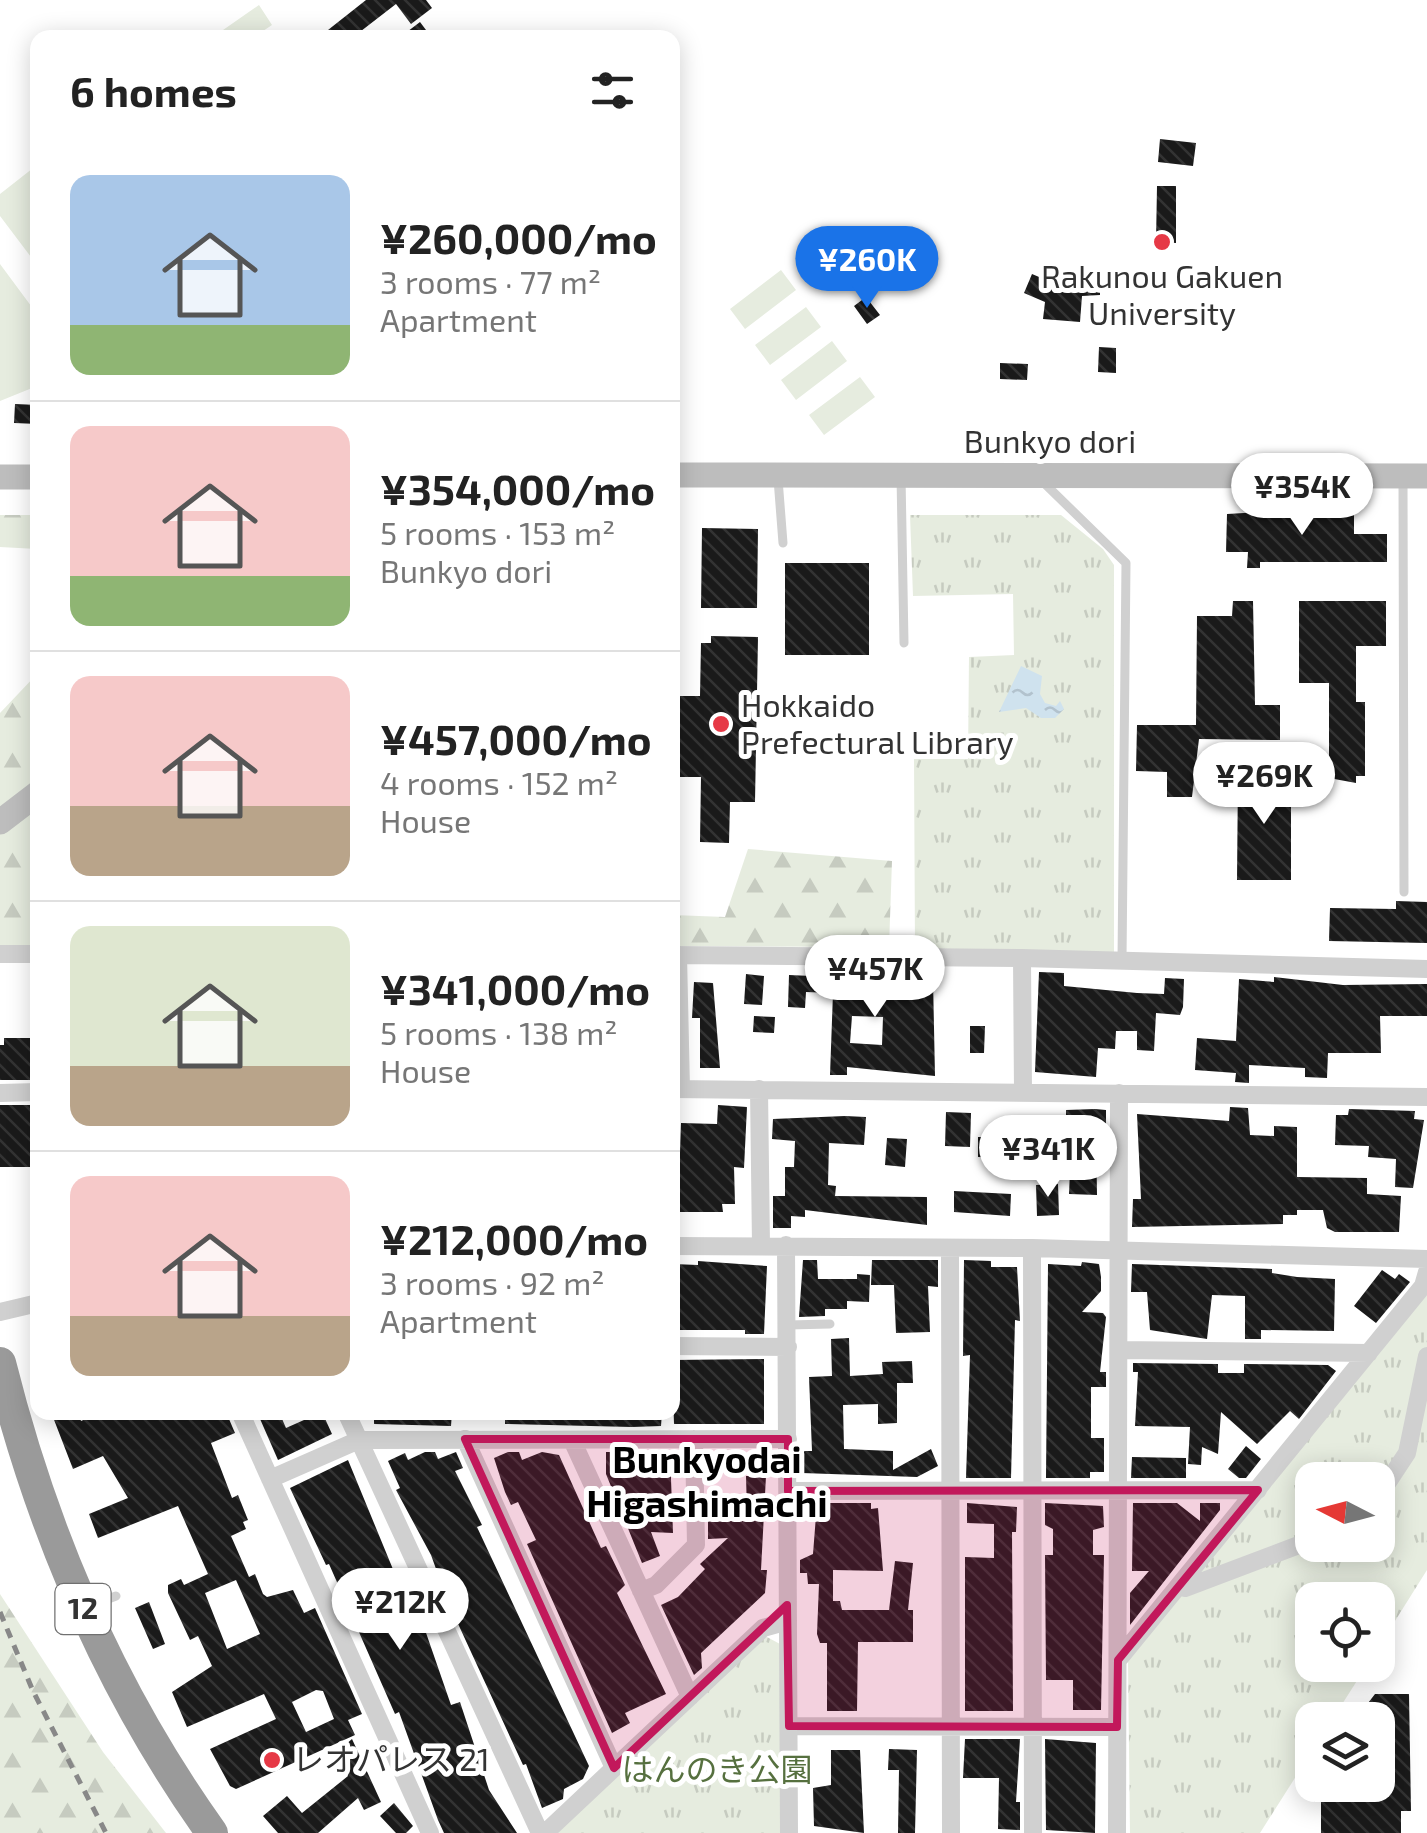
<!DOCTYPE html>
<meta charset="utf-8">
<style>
:root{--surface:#fff;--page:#f6f6f6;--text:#222;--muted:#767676;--line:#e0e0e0;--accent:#1a73e8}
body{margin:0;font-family:"Exo 2","Noto Sans JP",sans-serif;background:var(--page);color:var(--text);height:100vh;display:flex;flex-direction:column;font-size:38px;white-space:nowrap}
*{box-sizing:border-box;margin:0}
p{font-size:32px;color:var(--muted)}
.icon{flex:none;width:55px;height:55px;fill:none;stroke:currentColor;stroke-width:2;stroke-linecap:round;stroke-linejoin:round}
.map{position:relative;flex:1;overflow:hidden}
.side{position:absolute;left:30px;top:30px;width:650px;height:1390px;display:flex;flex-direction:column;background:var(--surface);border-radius:20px;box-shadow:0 5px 25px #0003}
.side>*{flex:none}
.needle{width:65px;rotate:276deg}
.controls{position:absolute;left:1295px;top:1462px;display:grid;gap:20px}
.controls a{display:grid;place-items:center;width:100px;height:100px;border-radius:20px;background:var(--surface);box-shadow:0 5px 25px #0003;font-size:50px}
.price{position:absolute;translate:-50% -85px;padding:0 22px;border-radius:35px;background:#fff;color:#222;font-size:32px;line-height:65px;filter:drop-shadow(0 2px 5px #0008)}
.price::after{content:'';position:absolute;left:50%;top:60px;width:30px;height:22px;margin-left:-15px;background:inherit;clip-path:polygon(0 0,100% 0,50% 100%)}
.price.selected{background:var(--accent);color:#fff}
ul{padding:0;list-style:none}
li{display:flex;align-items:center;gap:30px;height:250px;padding:0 40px}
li+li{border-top:2px solid var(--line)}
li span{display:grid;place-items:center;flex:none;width:280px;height:200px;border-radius:20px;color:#555}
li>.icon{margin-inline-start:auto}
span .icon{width:120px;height:120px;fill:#fffc;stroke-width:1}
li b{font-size:42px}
h2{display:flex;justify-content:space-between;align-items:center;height:120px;padding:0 40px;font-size:42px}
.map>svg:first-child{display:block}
</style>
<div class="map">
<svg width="1427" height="1833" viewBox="0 0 1427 1833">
<defs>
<pattern id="forest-firs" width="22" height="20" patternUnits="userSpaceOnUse" patternTransform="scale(2.5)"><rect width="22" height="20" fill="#e6ecdf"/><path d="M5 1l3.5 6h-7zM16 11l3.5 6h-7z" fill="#c6cbc0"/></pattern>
<pattern id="park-tufts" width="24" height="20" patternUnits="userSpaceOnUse" patternTransform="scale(2.5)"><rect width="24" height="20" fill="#e6ecdf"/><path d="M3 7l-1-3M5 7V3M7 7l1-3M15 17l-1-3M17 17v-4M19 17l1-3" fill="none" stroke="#c6cbc0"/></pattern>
<pattern id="water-ripples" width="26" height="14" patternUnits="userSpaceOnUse" patternTransform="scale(2.5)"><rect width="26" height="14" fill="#cfe2ee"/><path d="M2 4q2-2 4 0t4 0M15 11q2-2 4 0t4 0" fill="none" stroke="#b2c2cd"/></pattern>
<pattern id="building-back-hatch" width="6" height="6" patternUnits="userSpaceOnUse" patternTransform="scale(2.5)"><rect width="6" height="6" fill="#1a1a1a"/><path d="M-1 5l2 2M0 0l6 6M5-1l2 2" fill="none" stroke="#333"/></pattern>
</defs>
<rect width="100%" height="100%" fill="#fff"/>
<path fill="#e6ecdf" d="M259 5 272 25 254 37H213Z
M37 165V265L0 216V194Z
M0 264 37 314V386L0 401Z
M781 270 796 290 745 329 730 309Z
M806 307 821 327 770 365 755 345Z
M832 341 847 361 796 400 781 380Z
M860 377 875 397 824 435 809 415Z"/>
<path fill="url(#forest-firs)" d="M0 515H37V549L0 547Z
M37 674V945H0V713Z
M748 849 892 861 889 947 673 946V915L725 917Z
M0 1594 103 1752 166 1833H0Z"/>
<path fill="url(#park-tufts)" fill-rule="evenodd" d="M910 515H1061L1103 549 1114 565V954L915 951 914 759H968L969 657 1014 655 1013 594 913 596Z
M1427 1291V1570L1378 1648V1600H1312V1665H1367L1332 1720H1312V1751L1260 1833H1130L1128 1660ZM1312 1480H1378V1545H1312Z
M765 1636 780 1644 781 1833H556Z"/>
<path fill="url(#water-ripples)" d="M1021 666 1042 676 1040 694 1045 703 1056 706 1060 701 1064 709 1055 718H1041L1026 708 999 712Z"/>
<path fill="url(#building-back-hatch)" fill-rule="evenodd" d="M366 0H426L432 8 411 24 396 4 352 38H334L328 30Z
M420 22 432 38H399Z
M1160 139 1196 143 1193 166 1158 162Z
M1157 186H1176V243L1156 242Z
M1100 273V295L1082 296 1080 322 1043 319 1045 302 1024 293 1032 274 1051 282 1050 274Z
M866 297 880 315 867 324 854 306Z
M1099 347 1116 348V373L1098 372Z
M1000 363 1028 364 1027 380 1000 379Z
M15 404 38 405V424L14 423Z
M1261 512H1354V534H1387V562H1260V568H1247L1248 552H1226L1227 514Z
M702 528 758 529 757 608H701Z
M785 563H869V655H785Z
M1233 601H1253L1255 705H1280V740L1199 739 1192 797H1167V772L1136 771 1137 725H1196L1197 616H1232Z
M1299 601H1386V646H1356V702H1365V776H1356V783L1329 778V683H1299Z
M711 636 758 637 755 802H730L729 843 700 842 701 777H672V696H700L701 643H711Z
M1238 773H1291V880H1237Z
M1396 901 1427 902V943L1329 941 1330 908 1396 909Z
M834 969 896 970V978L933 979 935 1076 847 1067V1075H830L833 993 806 992 805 1008 788 1007 789 975 834 977ZM852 1016 883 1017 882 1045 850 1043Z
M1039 972 1064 973V986L1137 993 1164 994 1165 978 1184 979 1183 1007 1180 1015 1156 1013 1154 1051 1137 1050V1031H1116L1115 1049 1098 1048 1096 1077 1035 1072Z
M746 974 764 976 762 1005 744 1004Z
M1274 977 1343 985 1427 984V1016H1380L1381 1053H1328L1327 1078 1305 1077V1068L1249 1065V1083L1235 1082 1236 1073 1195 1070 1197 1038 1236 1041 1239 979 1274 982Z
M694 982 713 983 720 1068H700V1018H692Z
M754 1016 775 1017 774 1033 753 1032Z
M970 1026H985L984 1053H970Z
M4 1038H38V1080H0V1045H4Z
M0 1105H38V1167H0Z
M718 1105 747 1107 744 1168 734 1167 735 1204H722L723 1212H678L681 1123 717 1124Z
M1230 1107 1248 1108 1250 1135 1274 1136V1126L1297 1127V1177L1367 1178V1194L1401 1196 1399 1232H1335L1327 1228 1323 1210H1297V1215H1283V1224L1132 1227 1133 1199H1141L1137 1114 1229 1121Z
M1095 1109 1106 1110V1133H1096L1097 1195 1069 1194 1071 1147 1036 1146 1037 1117 1066 1118V1110Z
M1349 1109 1415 1111 1414 1119 1424 1120 1413 1188 1395 1187 1396 1159 1368 1157 1369 1146 1335 1145 1336 1115H1348Z
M946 1112 971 1113 970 1147 945 1146Z
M845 1116 866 1117 864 1145 829 1143 828 1185 836 1186 835 1196 927 1197V1225L805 1210V1217L791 1216V1228H773V1196H785V1167H794L795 1141 772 1139 773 1119Z
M978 1137H1012V1158L978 1157Z
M887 1138 907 1139 905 1167 885 1165Z
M1058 1184 1059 1215 1037 1216 1036 1185Z
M954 1191 1011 1194 1010 1216 954 1212Z
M803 1260H817L818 1279H857V1274L870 1275 869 1302 847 1301V1309H825V1316L799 1317Z
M872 1260H938V1287L928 1286 930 1332 896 1333 894 1285H871Z
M964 1260 991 1261V1267H1017L1020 1321 1015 1320 1011 1478H966L970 1355 963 1356Z
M698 1261 767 1266 764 1334H745V1330H676L677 1323H672L673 1264 698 1265Z
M1082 1262 1099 1264 1101 1277V1291L1082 1312 1103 1313 1106 1317 1100 1372H1106V1387H1091V1438H1104V1472H1090V1478H1046L1048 1264 1081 1266Z
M1132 1264 1272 1269V1273L1297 1277 1335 1279 1334 1331 1261 1330V1339H1245V1296L1212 1295 1207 1339 1150 1330 1147 1292H1131Z
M1382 1270 1395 1279 1399 1274 1410 1282 1376 1323 1354 1306Z
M849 1338 850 1376 883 1374 882 1362 912 1361 913 1383H897V1423L878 1424V1404L843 1405 844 1449 893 1451V1470L931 1449 938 1466 917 1477 802 1473V1451H812L809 1377 832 1376 831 1339Z
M764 1359V1424H674L672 1360Z
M1133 1363 1218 1364V1373H1244V1364L1328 1365 1336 1371 1299 1419 1290 1411 1257 1444 1221 1412 1218 1454 1202 1447 1201 1465 1188 1464 1190 1427 1135 1426 1138 1372H1133Z
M51 1412H78L81 1421 102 1412H226L235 1433 211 1443 232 1498 238 1495 248 1520 243 1522 246 1529 231 1536 249 1577 255 1574 263 1594 267 1597 293 1590 304 1613 315 1608 362 1714 348 1720 355 1735 236 1789 230 1786 210 1749 276 1719 264 1694 187 1727 172 1692 212 1666 198 1636 190 1640 168 1593V1585L181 1579 184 1585 208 1574 178 1506 98 1538 89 1514 128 1498 103 1456 73 1469ZM236 1580 260 1634 227 1649 205 1593ZM316 1690 323 1691 334 1719 306 1732 292 1702Z
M257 1412H279L286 1428 322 1412 332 1434 278 1460Z
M374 1412H452L451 1426 374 1424Z
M505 1412H662L661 1426 632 1427 505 1424Z
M1246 1446 1261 1459 1246 1478H1239L1228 1469Z
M425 1452H435L438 1459 456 1452 463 1468 455 1471 482 1525 477 1527 589 1766 583 1779 564 1789 563 1799 542 1808 526 1764 523 1765 448 1602 431 1555 396 1490 400 1488 388 1461 405 1453 408 1460Z
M508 1452H519L522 1460 542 1452 559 1455 601 1548 606 1546 625 1585 617 1593 666 1694 625 1713 630 1723 612 1733 527 1544 536 1540 518 1502 511 1505 505 1492 494 1458Z
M606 1452H670L673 1533 651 1532 660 1556 642 1563 606 1474Z
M1132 1457 1186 1458V1478H1131Z
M348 1460 418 1630 424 1627 451 1705 460 1702 489 1790 517 1833H444L438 1820 399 1712 395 1714 329 1564 326 1565 290 1488Z
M746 1476H766L761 1570H767L765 1593 701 1653 702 1668 694 1675 661 1605 678 1597 705 1569 700 1564 728 1538 708 1539V1512H747Z
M817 1503H871V1509L878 1508 883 1571 833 1570V1601H840L842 1610H889L895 1561 913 1563 908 1610H913V1642H858L857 1711H827V1643H820L817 1634 819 1584H808L807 1573H800V1560L813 1554Z
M967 1503 1017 1507 1016 1532H1012L1013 1711H965V1557L994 1558V1524L967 1523Z
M1045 1503 1103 1506 1104 1527 1093 1530V1555H1104L1101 1710H1073V1680H1046L1045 1555H1053V1529L1045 1525Z
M1133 1503H1177L1200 1521V1503H1220V1510L1130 1625V1593L1149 1571H1132Z
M149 1602 165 1644 153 1649 135 1608Z
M1375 1694H1409L1411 1811H1401V1833H1321V1802H1314V1785H1378V1720H1355Z
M352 1739 381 1802 364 1810 358 1798 318 1833H278L263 1816 287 1796 302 1813 348 1776 337 1752Z
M965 1739H1020L1016 1802H1020V1830L998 1829 999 1778H963Z
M1045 1739 1096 1743 1095 1833 1046 1830Z
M889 1749 917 1750 915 1833H898L899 1770H888Z
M831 1750H860L864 1833 814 1826 813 1788 831 1785Z
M394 1803 413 1826 406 1833H396L380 1816Z"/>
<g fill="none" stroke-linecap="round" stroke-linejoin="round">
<path stroke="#d0d0d0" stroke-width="9" d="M901 476 904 643
M778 479 783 543
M1403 479 1404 892
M1043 482 1126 563 1122 960
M788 1325 830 1324
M90 1606 116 1596"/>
<path stroke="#d0d0d0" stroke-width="18" d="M0 954H38
M672 955 1022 958 1427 969
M678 955 681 1088
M1022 958 1023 1092
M672 1089 1427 1097
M759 1089 761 1246
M0 1093 38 1092
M786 1245 789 1833
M672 1246 1032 1248 1427 1259
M950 1248 951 1833
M1032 1248 1033 1833
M0 1312 38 1303
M672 1346 788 1347
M1120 1350 1369 1353
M240 1412 430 1833
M346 1412 540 1833
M465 1439 614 1768
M572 1440 690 1697
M270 1479 359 1440 788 1439
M788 1491 1258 1490
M1378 1497 1407 1453 1427 1356
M1185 1588 1312 1540
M641 1591 656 1585 696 1545 694 1439
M1118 1660 1423 1286 1427 1272
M789 1726 1117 1727
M545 1833 763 1628 788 1621
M1117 1833 1119 1093"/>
<path stroke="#bdbdbd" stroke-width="25" d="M672 475 1427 476
M0 477H38
M0 822 38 793"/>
<path stroke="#9a9a9a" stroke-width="32" d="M0 1363C42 1531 111 1692 212 1833"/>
<path stroke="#888" stroke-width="5" stroke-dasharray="10 8" stroke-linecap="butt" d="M0 1612 33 1691 106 1833"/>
</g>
<path fill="#c2185b" fill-opacity="0.2" stroke="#c2185b" stroke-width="8" stroke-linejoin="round" d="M465 1439H788V1491L1258 1490 1118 1660 1117 1727 789 1726 787 1605 614 1768Z"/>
<g fill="#e63946" stroke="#fff" stroke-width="4">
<circle cx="1162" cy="242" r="10"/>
<circle cx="721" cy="724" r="10"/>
<circle cx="272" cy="1760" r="10"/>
</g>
<g text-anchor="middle" stroke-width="10" stroke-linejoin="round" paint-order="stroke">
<rect fill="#fff" stroke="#707070" stroke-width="2.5" x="55.5" y="1584" width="55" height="50" rx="8"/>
<g font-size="30" font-weight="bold" fill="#333">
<text x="83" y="1619">12</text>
</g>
<g font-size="32" fill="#333" stroke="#fff" text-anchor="start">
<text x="1162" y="288" text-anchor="middle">Rakunou Gakuen<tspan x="1162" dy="37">University</tspan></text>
<text x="741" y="717">Hokkaido<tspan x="741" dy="37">Prefectural Library</tspan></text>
<text x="292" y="1771">レオパレス 21</text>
</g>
<g font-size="32" fill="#333" stroke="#fff">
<text x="1050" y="453">Bunkyo dori</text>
</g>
<g font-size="32" fill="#56703f" stroke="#fff">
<text x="717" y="1781">はんのき公園</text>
</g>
<g font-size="38" font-weight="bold" fill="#000" stroke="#fff">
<text x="707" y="1473">Bunkyodai<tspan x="707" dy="44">Higashimachi</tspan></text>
</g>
</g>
</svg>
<div class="controls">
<a><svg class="needle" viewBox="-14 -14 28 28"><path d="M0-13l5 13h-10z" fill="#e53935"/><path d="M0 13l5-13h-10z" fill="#767676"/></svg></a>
<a><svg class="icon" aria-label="locate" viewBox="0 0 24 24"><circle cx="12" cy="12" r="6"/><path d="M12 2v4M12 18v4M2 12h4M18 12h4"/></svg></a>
<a><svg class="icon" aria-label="layers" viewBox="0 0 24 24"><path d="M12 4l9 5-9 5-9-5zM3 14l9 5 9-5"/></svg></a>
</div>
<b class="price selected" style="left:867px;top:311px">¥260K</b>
<b class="price" style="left:1302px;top:538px">¥354K</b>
<b class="price" style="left:1264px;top:827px">¥269K</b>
<b class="price" style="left:875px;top:1020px">¥457K</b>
<b class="price" style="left:1048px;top:1200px">¥341K</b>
<b class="price" style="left:400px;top:1653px">¥212K</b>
<section class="side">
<h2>6 homes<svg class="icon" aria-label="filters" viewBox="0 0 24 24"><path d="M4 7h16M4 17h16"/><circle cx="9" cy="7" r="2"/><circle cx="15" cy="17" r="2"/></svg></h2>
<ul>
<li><span style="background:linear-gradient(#a9c7e8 75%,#8fb573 0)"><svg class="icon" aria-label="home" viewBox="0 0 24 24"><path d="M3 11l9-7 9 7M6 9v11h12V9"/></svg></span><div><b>¥260,000/mo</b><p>3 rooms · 77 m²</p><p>Apartment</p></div></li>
<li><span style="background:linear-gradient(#f6c9c9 75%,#8fb573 0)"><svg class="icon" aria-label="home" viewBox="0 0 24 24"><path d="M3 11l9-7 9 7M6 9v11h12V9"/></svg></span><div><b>¥354,000/mo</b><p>5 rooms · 153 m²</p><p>Bunkyo dori</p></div></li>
<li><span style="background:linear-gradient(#f6c9c9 65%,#b9a48a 0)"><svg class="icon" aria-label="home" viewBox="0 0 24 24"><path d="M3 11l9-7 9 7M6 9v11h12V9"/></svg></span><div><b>¥457,000/mo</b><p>4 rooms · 152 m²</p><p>House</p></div></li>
<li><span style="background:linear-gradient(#dfe7d0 70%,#b9a48a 0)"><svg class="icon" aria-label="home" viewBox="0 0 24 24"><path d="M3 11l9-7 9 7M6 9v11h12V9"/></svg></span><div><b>¥341,000/mo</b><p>5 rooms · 138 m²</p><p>House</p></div></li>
<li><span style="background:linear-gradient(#f6c9c9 70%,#b9a48a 0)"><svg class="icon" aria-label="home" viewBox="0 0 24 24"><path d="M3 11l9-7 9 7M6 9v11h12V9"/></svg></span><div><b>¥212,000/mo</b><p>3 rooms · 92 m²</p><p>Apartment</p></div></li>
</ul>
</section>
</div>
